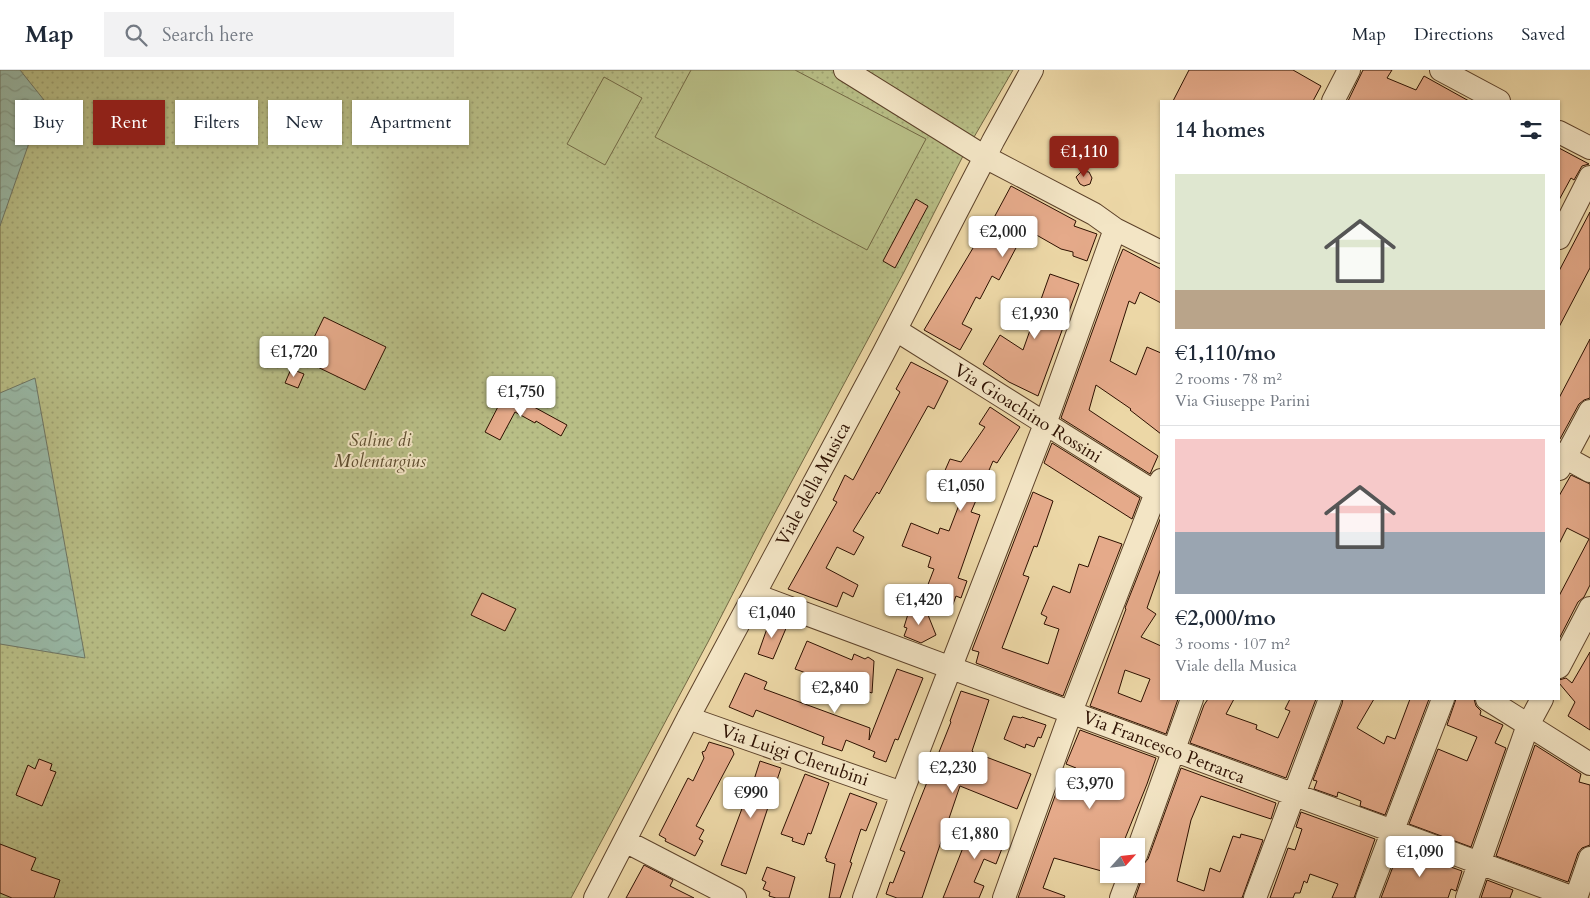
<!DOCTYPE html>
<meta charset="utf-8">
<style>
:root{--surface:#fff;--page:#f2f2f3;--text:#1f2937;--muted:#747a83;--line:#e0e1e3;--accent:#8f2418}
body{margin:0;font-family:Cardo,serif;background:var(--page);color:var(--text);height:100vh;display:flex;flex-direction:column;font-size:19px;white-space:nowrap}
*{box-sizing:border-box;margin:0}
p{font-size:16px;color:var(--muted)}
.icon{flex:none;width:28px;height:28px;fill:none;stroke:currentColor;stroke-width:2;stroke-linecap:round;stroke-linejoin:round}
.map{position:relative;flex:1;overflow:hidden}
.sheet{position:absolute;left:1160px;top:30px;width:400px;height:600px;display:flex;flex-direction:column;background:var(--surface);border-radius:0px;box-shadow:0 1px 4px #0004}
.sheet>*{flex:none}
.top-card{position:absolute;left:15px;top:30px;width:475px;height:45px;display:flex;gap:10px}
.needle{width:32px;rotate:63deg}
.tools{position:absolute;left:1100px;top:768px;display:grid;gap:10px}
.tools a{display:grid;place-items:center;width:45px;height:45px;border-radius:0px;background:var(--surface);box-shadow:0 1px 4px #0004;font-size:25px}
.price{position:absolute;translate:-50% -42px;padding:0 11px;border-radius:5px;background:#fff;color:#222;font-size:16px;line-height:32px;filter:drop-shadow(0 1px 2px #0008)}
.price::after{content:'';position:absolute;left:50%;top:30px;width:15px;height:11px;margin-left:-8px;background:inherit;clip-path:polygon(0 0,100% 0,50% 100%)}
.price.selected{background:var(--accent);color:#fff}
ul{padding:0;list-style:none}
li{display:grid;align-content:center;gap:10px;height:265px;padding:0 15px}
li+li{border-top:1px solid var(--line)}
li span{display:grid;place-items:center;height:155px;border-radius:0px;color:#555}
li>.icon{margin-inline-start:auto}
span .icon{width:90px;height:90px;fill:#fffc;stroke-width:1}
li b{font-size:21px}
h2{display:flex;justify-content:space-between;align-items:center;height:60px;padding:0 15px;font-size:21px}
.chip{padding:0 18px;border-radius:0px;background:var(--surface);box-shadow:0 1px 4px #0004;font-size:18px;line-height:45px}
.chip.selected{background:var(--accent);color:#fff}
header{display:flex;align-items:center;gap:30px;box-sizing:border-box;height:70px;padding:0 25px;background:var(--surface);border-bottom:1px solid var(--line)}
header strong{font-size:24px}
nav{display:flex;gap:28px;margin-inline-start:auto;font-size:18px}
.search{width:350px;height:45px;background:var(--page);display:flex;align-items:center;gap:12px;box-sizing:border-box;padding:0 18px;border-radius:0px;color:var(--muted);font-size:19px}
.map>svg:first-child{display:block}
</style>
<header>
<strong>Map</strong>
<div class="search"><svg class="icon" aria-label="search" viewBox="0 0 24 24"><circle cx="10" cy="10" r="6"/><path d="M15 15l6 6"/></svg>Search here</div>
<nav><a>Map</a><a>Directions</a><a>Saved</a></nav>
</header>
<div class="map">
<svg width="1590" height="828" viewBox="0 0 1590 828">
<defs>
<pattern id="park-dots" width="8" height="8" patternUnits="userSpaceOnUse" patternTransform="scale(1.25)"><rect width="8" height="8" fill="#b8be86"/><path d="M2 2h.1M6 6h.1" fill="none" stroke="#9ea272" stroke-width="1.8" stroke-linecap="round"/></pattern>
<pattern id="water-waves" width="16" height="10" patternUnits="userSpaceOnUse" patternTransform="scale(1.25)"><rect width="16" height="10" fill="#99baa8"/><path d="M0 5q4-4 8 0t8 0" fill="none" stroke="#849f8f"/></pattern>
</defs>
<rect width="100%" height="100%" fill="#ecd7a6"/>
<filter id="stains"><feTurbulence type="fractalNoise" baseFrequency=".004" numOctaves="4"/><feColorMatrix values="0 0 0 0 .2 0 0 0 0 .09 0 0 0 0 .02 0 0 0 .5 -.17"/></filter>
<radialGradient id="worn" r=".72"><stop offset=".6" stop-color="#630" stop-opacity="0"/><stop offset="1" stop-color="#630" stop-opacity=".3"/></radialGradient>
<path fill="url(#park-dots)" stroke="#726743" d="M0 0H1013L963 86 904 202 763 465 708 572 571 828H0Z"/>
<path fill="#b8be86" stroke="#726743" d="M691 0H795L926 69 867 180 655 67Z
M604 7 642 28 605 95 567 74Z"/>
<path fill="url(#water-waves)" stroke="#6e7665" d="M0 0H20L44 30 0 156Z
M35 308 85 588 0 574V323Z"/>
<path fill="#e5aa8a" stroke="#2d1000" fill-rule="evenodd" d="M1189 0H1293L1321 16 1313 31H1173Z
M1363 0H1392L1387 8 1416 20 1424 6 1469 31H1348Z
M1559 78 1589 94 1582 96 1574 110 1571 108 1559 130Z
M1082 101 1089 102 1092 108 1090 114 1084 116 1080 114 1076 107Z
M1011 116 1076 151 1074 156 1097 164 1087 191 1073 186V182L1061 179 1026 159 999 210 992 206 980 229 976 227 962 254 972 259 960 280 924 260 979 168 982 170Z
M916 129 928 136 895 198 883 191Z
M1590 142V198L1559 257V201Z
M1123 179 1161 199V233L1140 222 1135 234 1129 231 1110 291 1136 305 1147 277 1161 283V364L1130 340 1131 339 1096 315 1089 340 1158 386 1150 404 1061 348 1116 196Z
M1050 204 1079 214 1038 326 1009 312 983 294 1000 265 1023 280Z
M324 247 386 277 365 320 303 290Z
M1590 269V328L1584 330 1579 334 1560 369 1559 368V328Z
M911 292 948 311 934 339 928 336 879 424 877 422 853 461 864 467 854 485 837 477 826 498 858 515 853 527 843 522 837 537 788 519 837 432 833 430 845 405 853 410 900 322 896 319Z
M291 299 304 304 298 318 285 313Z
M512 325 567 355 561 366 536 351 535 353 515 342 500 370 485 362 502 329 508 332Z
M990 337 1020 357 997 393 993 391 971 442 980 445 958 508 967 511 961 528 956 526 951 540 922 530 934 499 928 497 931 487 902 476 911 453 938 464 940 458 949 461 964 422 945 415 949 407 943 405 950 389 961 392 985 357 979 354Z
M1052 373 1140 428 1132 449 1044 393Z
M1571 405 1590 414V515L1584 527 1578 532 1559 569V526L1589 469 1567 458 1559 474V426Z
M1033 422 1053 431 1037 477 1034 476 1023 505 1029 507 1002 578 1048 594 1059 559 1044 554 1047 547 1041 544 1053 516 1070 523 1079 494 1088 497 1099 466 1122 474 1063 626 976 593 979 582 972 580Z
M1161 447V498L1147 538 1156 544 1141 567 1161 576V629H1178L1166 664 1090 636 1126 539 1125 538ZM1125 600 1150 609 1141 632 1118 623Z
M482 523 516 539 505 561 471 545Z
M922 530 936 565 921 573 904 566 907 558 904 557 908 544 916 547Z
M770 550 787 556 773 589 758 584Z
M807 571 852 590 854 584 865 589 868 587 874 591 872 623 818 605 817 607 795 599Z
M1590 582V660L1568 646 1575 632 1559 613V610L1566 608 1572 613Z
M897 599 923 608 898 670 895 669 886 692 873 687 875 682 846 670 842 681 822 674 824 667 756 640 753 647 729 637 745 603 767 612 764 619 870 658 869 670Z
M961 621 989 630 972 681 973 682 1031 704 1017 739 960 716 922 828H897L886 824 890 812 893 813 905 782 900 780 951 652 950 651Z
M1208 629H1234L1226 644 1257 655 1256 659 1278 668 1290 641 1285 639 1290 629H1316L1286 708 1190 673 1204 635Z
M1343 629H1374L1357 658 1384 674 1387 666 1395 669 1410 629H1429L1385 745 1360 736 1361 731 1338 722 1337 727 1314 719 1317 711 1313 710 1342 634Z
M1456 629H1474L1476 636 1481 641 1480 645 1503 655 1495 673 1506 678 1471 777 1409 754 1438 679 1467 691 1477 667 1447 655Z
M1013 646 1021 648 1022 647 1046 655 1041 668 1038 667 1034 677 1026 674 1025 678 1004 669Z
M1080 660 1156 688 1147 714 1122 776H1109V803L1054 788 1043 818 1065 826 1064 828H1018L1059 715 1068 718 1076 698 1066 694Z
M709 672 732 679 734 684 696 756 704 760 699 769 703 771 695 786 665 771 666 769 659 765 688 708 693 711 704 688 702 682 705 681Z
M1535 675 1581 704 1579 712 1590 715V775L1582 778 1578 783 1568 812 1496 786Z
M39 689 52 694 50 700 56 702 42 736 16 725 28 695 35 699Z
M760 691 781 698 746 804 721 795 750 717 751 719Z
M1181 698 1276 733 1271 749 1201 726 1191 750 1177 811 1204 821 1210 798 1220 802 1233 766 1240 768 1241 764 1263 770 1242 828H1135L1142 808 1143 802 1141 797 1148 789Z
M805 704 829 713 811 764 808 763 804 775 792 771 793 768 781 764Z
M850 723 877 733 866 761 861 759 850 792 852 793 840 828H829L835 794 826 791 827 789 825 788Z
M1301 742 1375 769 1354 828H1332L1338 814 1310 804 1307 813 1304 811 1300 823H1295L1293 828H1270L1288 778 1295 780 1302 759 1296 757Z
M974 750 1008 763 996 794 984 789 974 812 984 816 979 828H943Z
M0 774 36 788 31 800 60 810 54 828H12L0 823Z
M1399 781 1405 783 1406 781 1462 801 1456 821 1451 819 1448 828H1381Z
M644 795 673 810 670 816 694 828H626Z
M767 797 795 807 789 828H776L769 826 770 822 763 819 766 812 762 810Z
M1487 810 1513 820 1510 828H1481Z"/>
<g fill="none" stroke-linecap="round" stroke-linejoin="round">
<defs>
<path id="minor" d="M845 0 985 87 1094 144 1115 159 1161 182
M1441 0 1499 31
M1333 31 1349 0
M1559 62 1590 78
M1559 168 1590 107
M896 260 1161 426
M1559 384 1590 401
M1559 399 1590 341
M755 525C1028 626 1300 729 1574 828
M1559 597 1590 538
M1487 629 1590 694
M688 648 902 723
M625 771 735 828
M1136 785 1192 629
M595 828 688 648 883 284 985 87 993 71 1032 0
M864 828 902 723 1045 354 1115 159
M1004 828 1071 642 1161 410
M1121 828 1130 804
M1255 828 1330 629
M1367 828 1443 629
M1467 828 1528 655 1542 629
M1576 828 1590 788"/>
</defs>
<use href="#minor" stroke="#5d422a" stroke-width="24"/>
<use href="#minor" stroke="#f3e5c5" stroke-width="22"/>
</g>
<g text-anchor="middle" stroke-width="4" stroke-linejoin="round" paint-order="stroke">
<g font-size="18" fill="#2d1000" stroke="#f3e5c5">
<text transform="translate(1028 343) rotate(32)" y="6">Via Gioachino Rossini</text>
<text transform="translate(813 414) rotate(-62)" y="6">Viale della Musica</text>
<text transform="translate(1164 677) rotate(21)" y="6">Via Francesco Petrarca</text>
<text transform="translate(795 685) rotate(19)" y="6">Via Luigi Cherubini</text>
</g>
<g font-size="18" font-style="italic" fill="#5e4d2f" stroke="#f3e5c5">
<text x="380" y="376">Saline di<tspan x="380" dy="21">Molentargius</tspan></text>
</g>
</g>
<rect width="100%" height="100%" filter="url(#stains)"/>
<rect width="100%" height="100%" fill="url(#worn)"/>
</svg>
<div class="tools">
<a><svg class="needle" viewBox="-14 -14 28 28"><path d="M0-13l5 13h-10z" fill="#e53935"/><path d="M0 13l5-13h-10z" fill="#747a83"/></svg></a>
</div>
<b class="price selected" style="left:1084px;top:108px">€1,110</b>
<b class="price" style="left:1003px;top:188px">€2,000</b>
<b class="price" style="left:1035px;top:270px">€1,930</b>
<b class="price" style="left:294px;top:308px">€1,720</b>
<b class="price" style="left:521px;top:348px">€1,750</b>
<b class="price" style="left:961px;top:442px">€1,050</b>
<b class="price" style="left:919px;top:556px">€1,420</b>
<b class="price" style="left:772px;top:569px">€1,040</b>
<b class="price" style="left:835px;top:644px">€2,840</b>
<b class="price" style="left:953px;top:724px">€2,230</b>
<b class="price" style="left:1090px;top:740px">€3,970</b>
<b class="price" style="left:751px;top:749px">€990</b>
<b class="price" style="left:975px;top:790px">€1,880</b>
<b class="price" style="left:1420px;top:808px">€1,090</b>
<div class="top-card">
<a class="chip">Buy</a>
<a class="chip selected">Rent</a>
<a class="chip">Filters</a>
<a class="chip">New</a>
<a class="chip">Apartment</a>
</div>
<section class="sheet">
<h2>14 homes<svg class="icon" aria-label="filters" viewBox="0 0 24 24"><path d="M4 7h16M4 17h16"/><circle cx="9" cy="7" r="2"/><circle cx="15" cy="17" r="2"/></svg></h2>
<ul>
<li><span style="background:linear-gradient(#dfe7d0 75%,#b9a48a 0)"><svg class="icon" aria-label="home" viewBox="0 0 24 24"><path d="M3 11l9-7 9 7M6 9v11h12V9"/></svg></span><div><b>€1,110/mo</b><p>2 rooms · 78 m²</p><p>Via Giuseppe Parini</p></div></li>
<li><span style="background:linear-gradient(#f6c9c9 60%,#9aa5b1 0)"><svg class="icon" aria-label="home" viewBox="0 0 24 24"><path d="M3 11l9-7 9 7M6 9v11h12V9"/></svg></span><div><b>€2,000/mo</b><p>3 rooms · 107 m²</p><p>Viale della Musica</p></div></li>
</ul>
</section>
</div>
